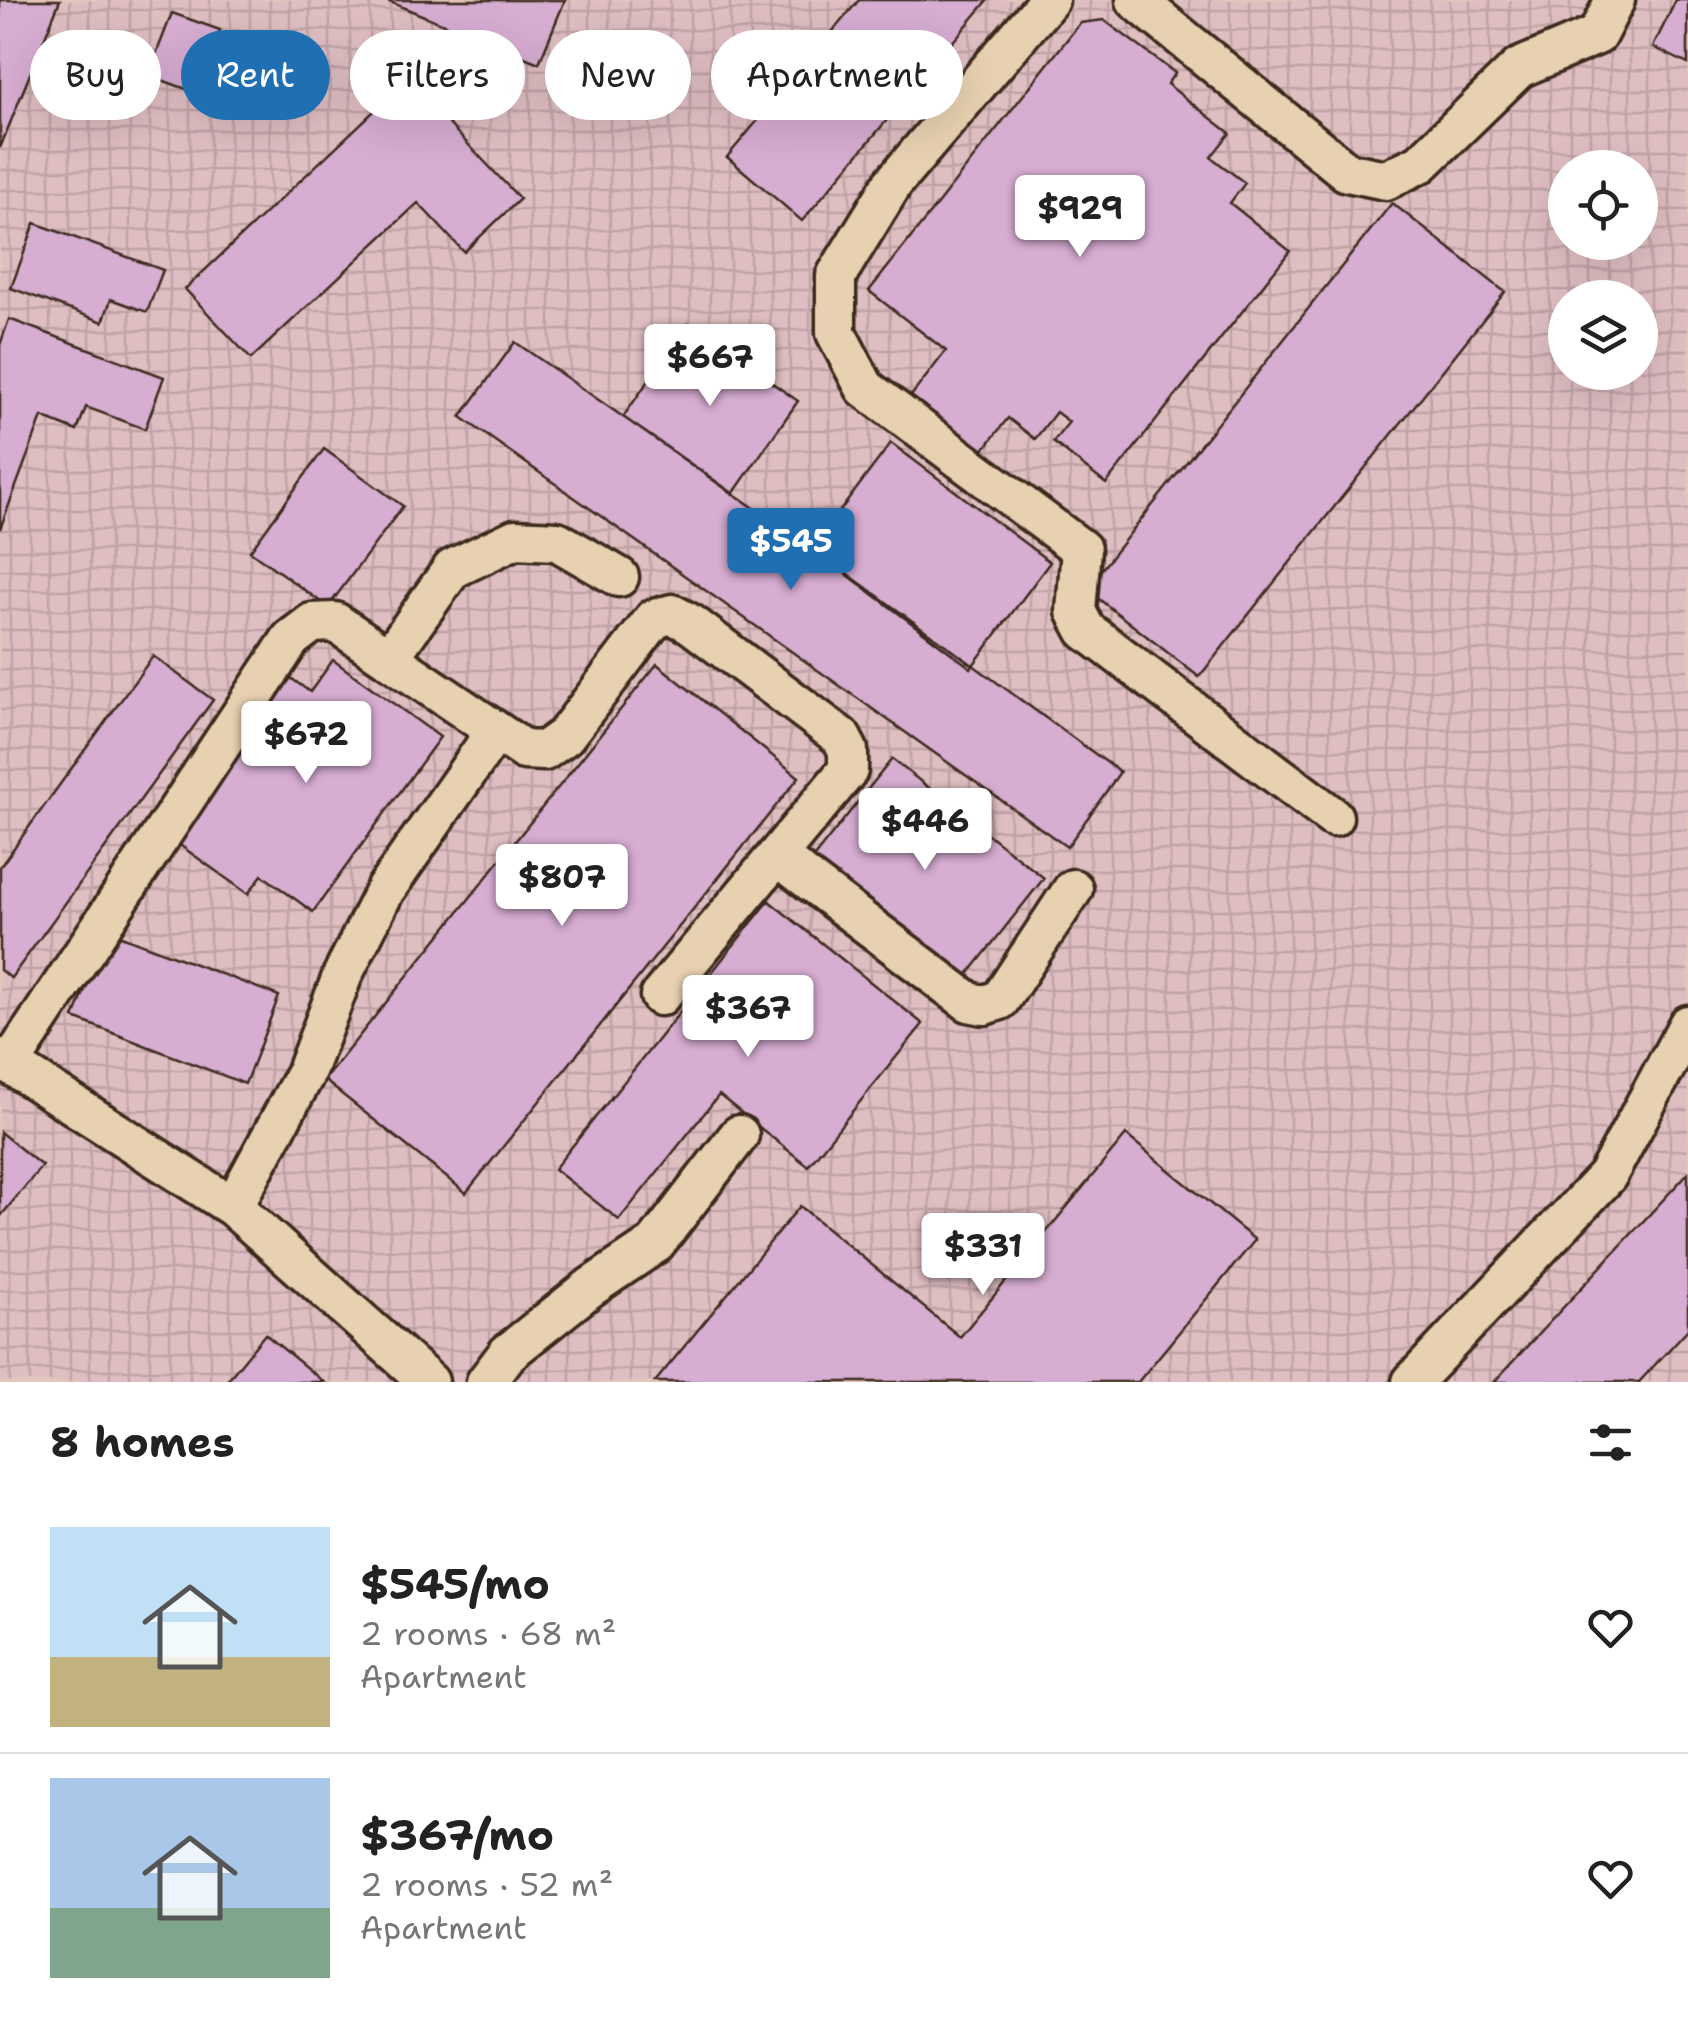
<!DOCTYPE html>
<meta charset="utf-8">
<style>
:root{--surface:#fff;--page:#f2f2f2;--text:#222;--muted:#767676;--line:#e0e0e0;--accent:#1f6fb2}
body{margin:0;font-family:"Shantell Sans",sans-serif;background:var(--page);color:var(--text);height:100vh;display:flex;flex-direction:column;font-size:38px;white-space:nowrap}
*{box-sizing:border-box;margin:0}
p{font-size:32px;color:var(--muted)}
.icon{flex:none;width:55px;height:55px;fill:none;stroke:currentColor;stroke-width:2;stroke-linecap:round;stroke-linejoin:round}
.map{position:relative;height:1382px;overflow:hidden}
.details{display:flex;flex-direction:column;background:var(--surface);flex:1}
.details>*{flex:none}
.guide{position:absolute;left:30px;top:30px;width:1000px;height:90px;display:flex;gap:20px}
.buttons{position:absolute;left:1548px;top:150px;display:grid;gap:20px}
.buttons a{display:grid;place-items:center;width:110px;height:110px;border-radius:50%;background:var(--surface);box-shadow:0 10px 40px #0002;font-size:50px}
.price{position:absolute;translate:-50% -85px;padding:0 22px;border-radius:10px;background:#fff;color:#222;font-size:32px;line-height:65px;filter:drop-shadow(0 2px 5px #0008)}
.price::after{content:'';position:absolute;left:50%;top:60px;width:30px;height:22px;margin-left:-15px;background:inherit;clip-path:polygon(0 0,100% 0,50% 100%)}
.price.current{background:var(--accent);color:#fff}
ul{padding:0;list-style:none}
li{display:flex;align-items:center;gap:30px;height:250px;padding:0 50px}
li+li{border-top:2px solid var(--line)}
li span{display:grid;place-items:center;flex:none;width:280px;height:200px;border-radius:0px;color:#555}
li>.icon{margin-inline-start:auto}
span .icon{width:120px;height:120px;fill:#fffc;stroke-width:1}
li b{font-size:42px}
h2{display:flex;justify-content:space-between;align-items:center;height:120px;padding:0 50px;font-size:42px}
.chip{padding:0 35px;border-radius:45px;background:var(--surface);box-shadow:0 10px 40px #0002;font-size:35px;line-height:90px}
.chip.current{background:var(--accent);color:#fff}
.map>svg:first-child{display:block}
</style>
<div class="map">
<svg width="1688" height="1382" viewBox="0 0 1688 1382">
<defs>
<pattern id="industrial-grid" width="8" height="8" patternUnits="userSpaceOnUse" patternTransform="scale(2.5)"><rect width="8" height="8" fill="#dfbec2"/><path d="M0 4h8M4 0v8" fill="none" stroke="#c0a3a6"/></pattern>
</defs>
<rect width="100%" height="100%" fill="#e3c6bb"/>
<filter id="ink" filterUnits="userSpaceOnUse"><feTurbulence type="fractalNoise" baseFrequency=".01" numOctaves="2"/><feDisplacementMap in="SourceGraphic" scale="20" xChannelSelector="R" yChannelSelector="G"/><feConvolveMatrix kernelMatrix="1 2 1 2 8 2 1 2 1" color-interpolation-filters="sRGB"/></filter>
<g filter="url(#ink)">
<path fill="url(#industrial-grid)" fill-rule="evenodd" d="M0 0H1688V1382H0ZM1565 168H1640V242H1565ZM1565 298H1640V372H1565Z"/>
<path fill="#d7add2" stroke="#3b2a1e" stroke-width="2.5" d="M0 0H60L0 148Z
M385 0H565L539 63Z
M859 0H988L802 221 727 157Z
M1676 0H1688V64L1653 47Z
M172 13 220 30 197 93 148 75Z
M1104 20 1175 73 1167 84 1230 133 1211 157 1245 183 1230 203 1290 251 1106 484 1053 442 1069 422 1056 412 1035 439 1008 418 975 461 904 405 946 351 869 291 1080 23Z
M407 80 520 199 464 252 418 203 251 359 185 289Z
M1392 203 1505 292 1199 677 1086 589Z
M35 223 163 270 147 312 111 299 103 322 11 288Z
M9 319 164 377 145 429 86 407 77 431 42 417 0 529V345Z
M688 324 798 401 733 494 623 417Z
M515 342 812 548 1120 772 1067 847 461 417Z
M891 443 1050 562 971 668 812 548Z
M324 449 403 506 328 607 250 551Z
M153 656 213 700 11 978 0 970V867Z
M333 660 440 737 313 912 262 875 248 894 170 838 288 676 310 692Z
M657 664 799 777 466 1193 324 1080Z
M892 759 1044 878 958 987 806 867Z
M769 901 923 1024 808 1166 719 1095 619 1220 554 1169Z
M108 931 279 996 245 1084 74 1018Z
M0 1132 42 1166 0 1217Z
M1126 1135 1255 1240 1138 1382H655L800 1206 960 1337Z
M1688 1173V1329L1639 1382H1494Z
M265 1334 324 1382H226Z"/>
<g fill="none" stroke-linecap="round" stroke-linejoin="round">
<defs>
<path id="minor" d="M1049 0 893 183 836 276V333L865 388 1081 549 1076 611 1086 630 1333 817
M1136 0 1347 172 1386 180 1421 163 1519 68 1597 35 1615 0
M389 658 452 569 515 539 557 541 619 577
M777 856 969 1002 984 1005 1000 1000 1073 889
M0 1058 233 1207 429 1382
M10 1064 291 639 312 623 335 622 524 750 544 751 565 736 654 619 672 614 691 624 841 737 848 750V770L660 996
M233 1207 305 1074 343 974 385 890 496 731
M486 1382 508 1353 591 1287 655 1244 739 1135
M1412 1382 1607 1176 1688 1025"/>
</defs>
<use href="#minor" stroke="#3b2a1e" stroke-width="45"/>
<use href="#minor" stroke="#e8d1b1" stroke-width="38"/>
</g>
</g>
</svg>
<div class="buttons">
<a><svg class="icon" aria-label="locate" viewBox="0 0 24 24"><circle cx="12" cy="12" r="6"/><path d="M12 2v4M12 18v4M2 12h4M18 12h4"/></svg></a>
<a><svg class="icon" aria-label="layers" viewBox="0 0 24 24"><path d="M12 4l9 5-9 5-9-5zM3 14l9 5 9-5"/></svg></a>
</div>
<b class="price" style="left:1080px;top:260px">$929</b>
<b class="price" style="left:710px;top:409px">$667</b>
<b class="price current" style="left:791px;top:593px">$545</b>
<b class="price" style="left:306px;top:786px">$672</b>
<b class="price" style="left:925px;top:873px">$446</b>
<b class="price" style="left:562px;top:929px">$807</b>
<b class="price" style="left:748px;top:1060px">$367</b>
<b class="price" style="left:983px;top:1298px">$331</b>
<div class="guide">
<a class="chip">Buy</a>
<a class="chip current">Rent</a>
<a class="chip">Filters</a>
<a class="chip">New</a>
<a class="chip">Apartment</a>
</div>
</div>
<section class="details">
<h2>8 homes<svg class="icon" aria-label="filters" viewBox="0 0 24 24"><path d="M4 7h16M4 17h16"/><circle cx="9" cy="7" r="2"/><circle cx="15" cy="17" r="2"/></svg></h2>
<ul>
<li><span style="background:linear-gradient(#bfe0f5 65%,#c2b280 0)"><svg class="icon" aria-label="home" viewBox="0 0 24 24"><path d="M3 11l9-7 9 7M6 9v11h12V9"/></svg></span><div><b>$545/mo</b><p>2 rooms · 68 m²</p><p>Apartment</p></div><svg class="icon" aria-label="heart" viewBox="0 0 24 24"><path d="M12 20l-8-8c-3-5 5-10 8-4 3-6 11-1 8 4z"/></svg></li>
<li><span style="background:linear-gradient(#a9c7e8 65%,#7fa58c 0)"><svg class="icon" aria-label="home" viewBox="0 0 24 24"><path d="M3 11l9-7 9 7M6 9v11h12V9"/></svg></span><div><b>$367/mo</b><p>2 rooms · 52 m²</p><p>Apartment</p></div><svg class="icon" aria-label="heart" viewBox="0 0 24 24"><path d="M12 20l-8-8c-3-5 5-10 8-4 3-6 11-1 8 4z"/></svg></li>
</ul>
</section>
